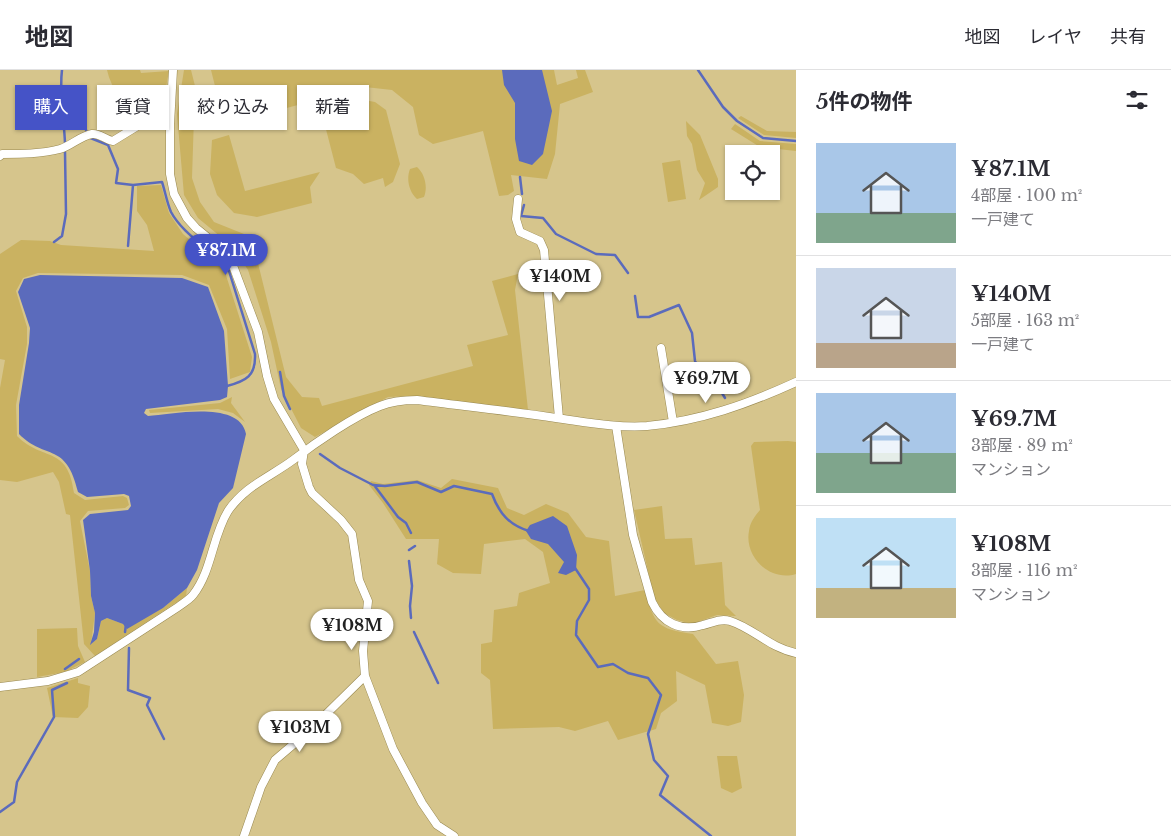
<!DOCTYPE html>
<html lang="ja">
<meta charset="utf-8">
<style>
:root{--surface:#fff;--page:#f7f7f7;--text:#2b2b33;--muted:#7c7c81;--line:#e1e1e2;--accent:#4553c7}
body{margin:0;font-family:"Libre Baskerville","Noto Sans JP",serif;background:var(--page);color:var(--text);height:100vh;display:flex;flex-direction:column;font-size:19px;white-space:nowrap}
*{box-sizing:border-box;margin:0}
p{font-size:16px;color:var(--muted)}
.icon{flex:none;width:28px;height:28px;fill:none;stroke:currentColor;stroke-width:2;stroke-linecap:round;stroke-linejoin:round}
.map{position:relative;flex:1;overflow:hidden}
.drawer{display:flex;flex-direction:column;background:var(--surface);width:375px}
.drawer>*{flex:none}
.guide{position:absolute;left:15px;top:15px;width:475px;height:45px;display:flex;gap:10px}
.buttons{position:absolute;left:725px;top:75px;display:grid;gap:10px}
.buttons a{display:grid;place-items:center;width:55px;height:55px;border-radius:0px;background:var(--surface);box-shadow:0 1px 4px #0004;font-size:25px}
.price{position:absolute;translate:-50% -42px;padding:0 11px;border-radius:18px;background:#fff;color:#222;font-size:16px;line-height:32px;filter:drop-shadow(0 1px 2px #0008)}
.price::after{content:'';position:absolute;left:50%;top:30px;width:15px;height:11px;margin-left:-8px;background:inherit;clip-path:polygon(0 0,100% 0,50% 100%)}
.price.on{background:var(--accent);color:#fff}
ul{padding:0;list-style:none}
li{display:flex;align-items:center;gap:15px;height:125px;padding:0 20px}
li+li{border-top:1px solid var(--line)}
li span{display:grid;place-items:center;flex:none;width:140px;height:100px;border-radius:0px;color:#555}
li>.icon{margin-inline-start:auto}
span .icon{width:60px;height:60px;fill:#fffc;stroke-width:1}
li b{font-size:21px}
h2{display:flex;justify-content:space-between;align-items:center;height:60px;padding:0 20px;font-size:21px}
.chip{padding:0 18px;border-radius:0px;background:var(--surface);box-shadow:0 1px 4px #0004;font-size:18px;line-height:45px}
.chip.on{background:var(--accent);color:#fff}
header{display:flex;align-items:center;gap:30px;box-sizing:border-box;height:70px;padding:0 25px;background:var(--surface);border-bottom:1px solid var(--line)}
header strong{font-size:24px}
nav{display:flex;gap:28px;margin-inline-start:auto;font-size:18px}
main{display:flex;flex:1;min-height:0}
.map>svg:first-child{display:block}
</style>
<header>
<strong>地図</strong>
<nav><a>地図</a><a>レイヤ</a><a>共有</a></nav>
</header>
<main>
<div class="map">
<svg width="796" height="766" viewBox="0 0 796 766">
<rect width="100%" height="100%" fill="#d6c58c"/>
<path fill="#cab261" d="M107 0H140L141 3 169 1 163 34 134 54C127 35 111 20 107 0Z
M184 0H191L195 16 192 108 200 132 214 152 244 164 261 167 265 170 264 177 255 181 286 307 302 327 319 328 322 336 473 296 467 275 508 265 492 211 518 204 515 220 528 340 411 326 388 327 315 367 301 358 281 319 271 272 248 200 233 177 198 148 184 125 177 44Z
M211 0H554L557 15 578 8 576 0H585L593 22 560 34 555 84 547 109 511 105 514 121 508 125 499 126 483 61 433 74 419 65 413 37 392 20 365 17 231 53 232 39 219 32Z
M364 30 375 32 386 40 400 94 393 112 385 117 383 108 364 114 353 104 336 98 321 40Z
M741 46 767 61 796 62V68L764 65 738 48Z
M686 51 700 65 718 109V117L699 130 705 113 697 100 692 74 687 66Z
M735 54 760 71 796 74V81L760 77 731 59Z
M229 65 245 121 320 102 310 117 312 133 257 147 234 143 217 125 210 104 212 70Z
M680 90 686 129 668 132 662 93Z
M417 97C425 104 428 117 424 127L417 129C409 122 406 109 410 99Z
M161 115 169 143 183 164 224 199 252 287 250 302 230 309 227 259 209 215 182 205 38 203 23 208 16 221 27 257V274L16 335 17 366C43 392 68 375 74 423L85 430 123 426 127 428 129 435 125 438 88 441 80 451 90 501 91 526 95 543 91 574 97 569 101 551 107 548 123 554 163 538 187 518 186 526 95 586 84 574 70 445 66 444 59 412 53 402 17 412 0 410V318L5 290 0 289V184L21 170 50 171 61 175 154 181 147 155 137 141V116Z
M232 327 231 333 245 352 233 343 218 339 150 343 149 340 220 333Z
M788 371 796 372V504C770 512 744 487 749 461 750 452 755 446 760 440L751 376 754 372Z
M452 409 498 418 507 438 524 445 546 434 568 443 586 467 609 471 615 526 645 520C654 554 657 559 693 564L716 594 738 591 744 625 741 652 728 656 712 653 705 615 676 601 677 631 661 643 656 659 618 670 608 651 575 661 559 657 493 659 490 610 481 603V574L492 572 494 540 517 536 519 523 550 513 543 482 525 469 484 474 481 504 453 503 437 494 439 469H406L383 433 369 415 371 411 383 414 417 410 441 418Z
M662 436 665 469 692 468 695 495 722 492 725 535 736 546 717 545 692 554 677 550 664 543 654 527 634 440Z
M77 558 78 576 85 592 65 602 37 607V559Z
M78 608V613L90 616 88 637 78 648 53 647 47 618Z
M717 686H737L742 718 732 723 721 718Z"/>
<path fill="#5b6bbc" d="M502 0H542L552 41 543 84 532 95 519 91 515 69V33L504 15Z
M40 205 182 208 208 217 224 261 228 316 227 327 220 330 146 339 144 343 148 346C173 344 240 330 246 364L233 418 219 433 197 500 187 518 163 538 127 559 123 554 107 548 101 551 97 569 90 575 94 562 95 543 91 526 90 501 83 450 90 444 128 440 131 436 129 426 124 424 87 427 78 422C66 371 46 391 19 364V335L29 273 30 258 18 222 24 209Z
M553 446 567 456 577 485 576 500 566 505 558 503 564 492 548 474 531 469 526 461 530 455Z"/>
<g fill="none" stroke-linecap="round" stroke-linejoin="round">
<path stroke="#5b6bbc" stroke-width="2.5" d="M62 0C59 24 64 49 65 73
M698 0 723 37 737 51 763 68 796 71
M63 37C80 41 84 51 88 67L108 75 118 99 116 113 133 115 162 112C165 121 167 133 171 142 184 166 213 180 229 201L255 284C256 306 246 311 227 316
M520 107 522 124
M524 135 521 146 543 148 556 164 596 184 615 185 628 203
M54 172 62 166 66 144 65 82
M128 176 133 115
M635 226 638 247H649L679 235 692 263 695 291 704 307 716 313 725 328
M280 302 284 326 290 339
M320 384 340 398 373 415 385 416 417 412 441 422 454 416 492 424C499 443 509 455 529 461
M374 415 398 447 406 453 411 463
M409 480 415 476
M409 491 412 516 410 536 411 548
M575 498 589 519V530L577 551 576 565 598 597 613 594 628 603 648 608 661 625 648 664 654 690 668 706 660 725 711 766
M125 562 126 554
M414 562 438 613
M129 578 128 620 150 628 147 635 164 669
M65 599 79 589
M0 742 14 732 17 712 54 647 52 620 67 613"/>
<defs>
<path id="minor" d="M173 0 170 54V104L174 124 187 148 196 158 229 185 258 262 267 306 274 329 304 380 302 394 309 417 312 423 341 450 352 464 359 510 368 531 363 581 365 606 393 679 422 733 437 755 454 766
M0 86 2 84C21 84 41 84 60 79 71 76 80 66 92 64 99 63 106 70 113 71L170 36
M518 129 516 149 520 162 540 171 544 180 559 348
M661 278 673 352
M616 356 633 465 652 532C662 553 681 562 703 555 712 553 720 548 730 551 753 558 770 578 796 583
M0 617 48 611 78 602 178 537C183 533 189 530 193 525 212 501 212 467 228 441 245 416 270 407 293 390 315 373 354 346 380 336 392 331 404 330 417 330 463 336 510 341 556 348 586 352 617 358 647 356 700 351 748 334 796 312
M244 766 261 717 275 690 309 661 365 606"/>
</defs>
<use href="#minor" stroke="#998951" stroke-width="9"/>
<use href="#minor" stroke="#fff" stroke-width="8"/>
</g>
</svg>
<div class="buttons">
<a><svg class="icon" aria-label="locate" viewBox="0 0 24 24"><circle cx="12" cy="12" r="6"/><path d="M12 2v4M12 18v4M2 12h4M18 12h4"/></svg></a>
</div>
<b class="price on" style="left:226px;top:206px">¥87.1M</b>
<b class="price" style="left:560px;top:232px">¥140M</b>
<b class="price" style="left:706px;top:334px">¥69.7M</b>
<b class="price" style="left:352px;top:581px">¥108M</b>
<b class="price" style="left:300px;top:683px">¥103M</b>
<div class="guide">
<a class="chip on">購入</a>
<a class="chip">賃貸</a>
<a class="chip">絞り込み</a>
<a class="chip">新着</a>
</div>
</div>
<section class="drawer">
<h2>5件の物件<svg class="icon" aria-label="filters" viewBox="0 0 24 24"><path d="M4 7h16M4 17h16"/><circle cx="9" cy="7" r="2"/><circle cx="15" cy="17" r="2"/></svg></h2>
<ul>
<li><span style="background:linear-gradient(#a9c7e8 70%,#7fa58c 0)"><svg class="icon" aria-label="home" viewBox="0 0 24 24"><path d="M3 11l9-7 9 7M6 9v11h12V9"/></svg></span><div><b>¥87.1M</b><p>4部屋 · 100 m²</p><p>一戸建て</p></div></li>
<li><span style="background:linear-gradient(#c9d6e8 75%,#b9a48a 0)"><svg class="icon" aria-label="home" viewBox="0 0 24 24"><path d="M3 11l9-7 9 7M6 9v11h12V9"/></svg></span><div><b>¥140M</b><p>5部屋 · 163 m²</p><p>一戸建て</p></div></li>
<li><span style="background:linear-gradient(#a9c7e8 60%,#7fa58c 0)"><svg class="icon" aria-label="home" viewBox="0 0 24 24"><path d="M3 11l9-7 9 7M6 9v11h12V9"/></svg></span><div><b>¥69.7M</b><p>3部屋 · 89 m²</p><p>マンション</p></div></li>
<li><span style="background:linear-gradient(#bfe0f5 70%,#c2b280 0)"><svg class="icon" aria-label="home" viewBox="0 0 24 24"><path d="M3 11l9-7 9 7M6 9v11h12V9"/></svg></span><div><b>¥108M</b><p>3部屋 · 116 m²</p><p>マンション</p></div></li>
</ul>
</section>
</main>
